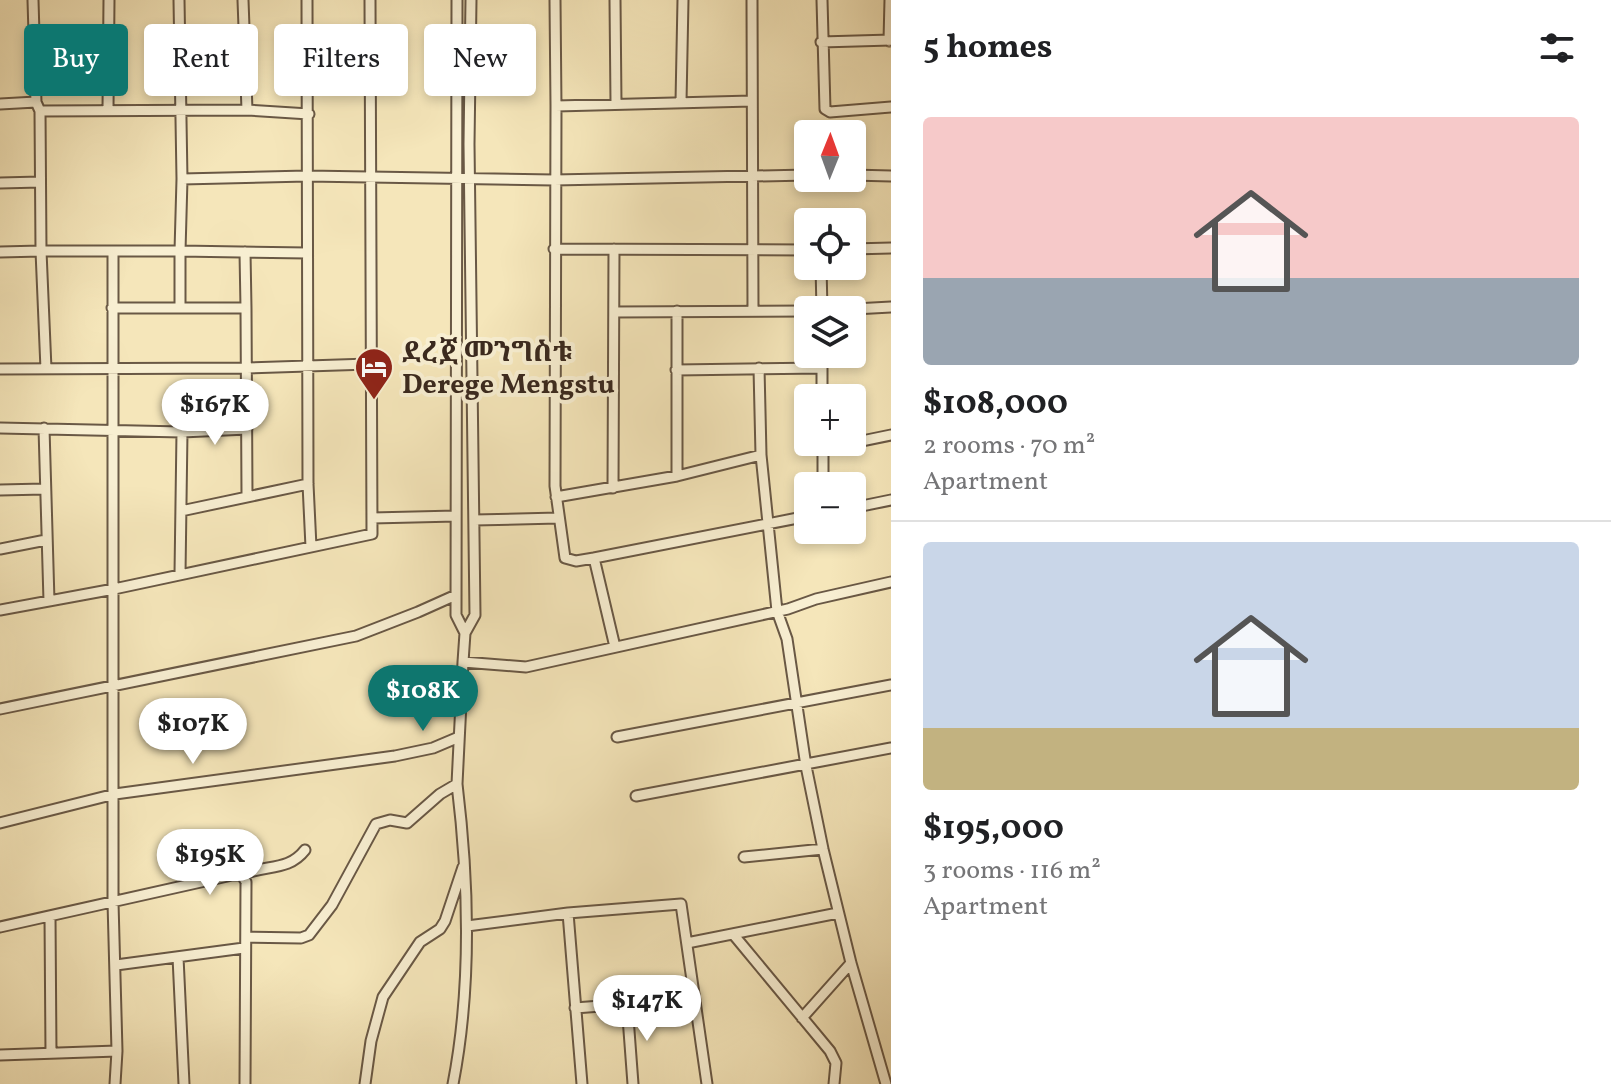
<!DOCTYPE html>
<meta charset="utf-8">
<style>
:root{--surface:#fff;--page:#f2f2f2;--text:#202124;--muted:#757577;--line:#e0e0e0;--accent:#0f766e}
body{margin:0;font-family:Vollkorn,"Noto Serif Ethiopic",serif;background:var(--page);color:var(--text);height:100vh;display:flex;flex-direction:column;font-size:30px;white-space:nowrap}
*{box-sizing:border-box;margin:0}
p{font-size:26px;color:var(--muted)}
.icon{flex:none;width:44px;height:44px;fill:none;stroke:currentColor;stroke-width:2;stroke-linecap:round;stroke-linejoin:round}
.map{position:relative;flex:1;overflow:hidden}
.drawer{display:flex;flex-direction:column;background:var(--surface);width:720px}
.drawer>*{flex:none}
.hud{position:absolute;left:24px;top:24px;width:746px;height:72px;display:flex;gap:16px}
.needle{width:52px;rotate:1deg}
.fabs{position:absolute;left:794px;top:120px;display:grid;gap:16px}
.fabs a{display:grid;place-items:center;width:72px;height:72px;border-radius:8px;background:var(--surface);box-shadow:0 4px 12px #0003;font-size:40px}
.price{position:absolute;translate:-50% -68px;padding:0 18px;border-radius:28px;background:#fff;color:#222;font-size:26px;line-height:52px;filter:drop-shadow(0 2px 4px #0008)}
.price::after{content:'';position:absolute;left:50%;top:48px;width:24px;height:18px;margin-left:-12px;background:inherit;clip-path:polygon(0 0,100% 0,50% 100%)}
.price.current{background:var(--accent);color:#fff}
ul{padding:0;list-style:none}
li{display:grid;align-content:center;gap:16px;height:424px;padding:0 32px}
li+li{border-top:2px solid var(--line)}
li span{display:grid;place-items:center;height:248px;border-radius:8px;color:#555}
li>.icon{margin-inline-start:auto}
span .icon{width:144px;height:144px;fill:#fffc;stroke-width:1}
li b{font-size:34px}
h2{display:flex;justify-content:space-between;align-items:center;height:96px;padding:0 32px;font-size:34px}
.chip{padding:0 28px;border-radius:8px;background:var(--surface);box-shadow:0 4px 12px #0003;font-size:28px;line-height:72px}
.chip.current{background:var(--accent);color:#fff}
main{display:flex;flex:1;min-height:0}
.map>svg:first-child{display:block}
</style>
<main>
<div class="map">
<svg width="891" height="1084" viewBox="0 0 891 1084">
<rect width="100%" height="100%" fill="#f5e6ba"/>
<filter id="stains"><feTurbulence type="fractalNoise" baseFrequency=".0025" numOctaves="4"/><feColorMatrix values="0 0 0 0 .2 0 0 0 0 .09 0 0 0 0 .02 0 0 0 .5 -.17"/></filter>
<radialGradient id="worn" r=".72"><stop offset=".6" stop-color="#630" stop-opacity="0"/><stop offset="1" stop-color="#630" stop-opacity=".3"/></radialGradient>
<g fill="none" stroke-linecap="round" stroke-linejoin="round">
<defs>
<path id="minor" d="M33 0 36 102 40 111 247 110 309 114
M243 0 247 110
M307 0 308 484 311 547
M457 0 456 615 465 633
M471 0 469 144 475 615 465 633 463 662 526 667 788 609 816 599 891 582
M555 0 556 106
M615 0 616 103
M752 0 753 310
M822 0 825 109 830 112 891 107
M889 41 890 0
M821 42 891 40
M681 102 683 0
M0 104 36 102
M108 109 109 0
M40 111 41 251H180L182 179 179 0
M852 175 891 176
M182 179 307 176 554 180 808 175
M0 183 40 182
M554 249 808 250
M852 249 891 248
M0 252 41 251 46 369
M113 252V902L117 1051 115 1084
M245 252 246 308
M821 266 822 310
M112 308H180
M836 310 891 307
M615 312 808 311
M822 354V398
M759 368 761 455 777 611 787 639 806 766 823 849 851 963 886 1084
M0 369 246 368 369 364
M676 370 822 368
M0 428 182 432 180 574
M44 428 49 601
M182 432 247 429
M823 442V486
M823 449 891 435
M677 476V311
M613 488 614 249
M0 490 44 489
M247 496 246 308H180V251L307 253
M556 497 677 476 761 455
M852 508 891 500
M181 511 308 484
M372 518 456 516
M474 520 558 518
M0 549 46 540
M594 558 576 561 565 558 555 486 556 106 752 101
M0 610 114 589 372 534 370 0
M615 647 594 558 808 516
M0 709 356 636 418 612 456 595
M617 737 891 685
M636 796 891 748
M0 823 115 794 395 756 433 748 459 737
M744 857 823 849
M242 875C265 864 288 872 305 850
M568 913 582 1084
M50 916 51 1053
M467 926 568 913 681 904 707 1084
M0 927 232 875H242L246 882 245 1084
M733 934 830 1051 836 1063 834 1084
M246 937 301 938 309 935 332 905 376 824 390 820 407 823 440 794 457 784 463 662
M687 943 838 913
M178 957 184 1084
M116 965 244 948
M627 1004 633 1084
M575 1008 627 1004 694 994
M802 1018 851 963
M0 1055 117 1051
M365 1084 371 1041 383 997 420 942 440 929 445 921 463 867
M453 1084C472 986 469 883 457 784"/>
</defs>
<use href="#minor" stroke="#695845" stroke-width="13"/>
<use href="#minor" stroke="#f8efd2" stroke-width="9"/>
</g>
<defs>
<symbol id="hotel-pin" viewBox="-11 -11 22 30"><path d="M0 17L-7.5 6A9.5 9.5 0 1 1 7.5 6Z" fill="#8f2418" stroke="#f8efd2"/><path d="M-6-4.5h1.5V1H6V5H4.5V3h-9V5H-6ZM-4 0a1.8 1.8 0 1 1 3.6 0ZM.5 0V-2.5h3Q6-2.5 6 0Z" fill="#fff"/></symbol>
</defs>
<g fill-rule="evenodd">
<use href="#hotel-pin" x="352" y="345" width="44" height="60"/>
</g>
<g text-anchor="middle" stroke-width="8" stroke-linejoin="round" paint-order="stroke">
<g font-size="28" font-weight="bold" fill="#3a291e" stroke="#f8efd2" text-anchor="start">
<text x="402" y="361">ደረጀ መንግስቱ<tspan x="402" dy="32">Derege Mengstu</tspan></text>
</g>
</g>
<rect width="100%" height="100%" filter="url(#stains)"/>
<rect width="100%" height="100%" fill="url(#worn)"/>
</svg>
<div class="fabs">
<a><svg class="needle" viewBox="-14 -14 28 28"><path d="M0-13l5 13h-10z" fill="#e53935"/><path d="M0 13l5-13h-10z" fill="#757577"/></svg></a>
<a><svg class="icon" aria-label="locate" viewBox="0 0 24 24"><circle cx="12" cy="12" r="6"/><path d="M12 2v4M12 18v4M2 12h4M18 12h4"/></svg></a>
<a><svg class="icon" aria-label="layers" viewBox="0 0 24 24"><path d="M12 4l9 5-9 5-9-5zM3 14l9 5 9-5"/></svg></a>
<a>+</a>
<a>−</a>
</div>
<b class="price" style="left:215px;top:447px">$167K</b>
<b class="price current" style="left:423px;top:733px">$108K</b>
<b class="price" style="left:193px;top:766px">$107K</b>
<b class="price" style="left:210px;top:897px">$195K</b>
<b class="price" style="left:647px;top:1043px">$147K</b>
<div class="hud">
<a class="chip current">Buy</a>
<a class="chip">Rent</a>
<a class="chip">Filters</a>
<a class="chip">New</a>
</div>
</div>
<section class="drawer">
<h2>5 homes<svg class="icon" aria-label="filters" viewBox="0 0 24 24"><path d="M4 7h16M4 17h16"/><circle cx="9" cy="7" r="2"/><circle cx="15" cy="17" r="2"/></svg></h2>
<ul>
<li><span style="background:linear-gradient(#f6c9c9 65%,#9aa5b1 0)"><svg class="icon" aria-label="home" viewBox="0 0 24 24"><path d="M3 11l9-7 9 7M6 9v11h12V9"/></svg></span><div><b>$108,000</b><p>2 rooms · 70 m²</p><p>Apartment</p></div></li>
<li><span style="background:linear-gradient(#c9d6e8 75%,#c2b280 0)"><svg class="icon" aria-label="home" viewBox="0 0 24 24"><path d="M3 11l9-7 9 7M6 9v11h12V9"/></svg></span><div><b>$195,000</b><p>3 rooms · 116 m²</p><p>Apartment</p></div></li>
</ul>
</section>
</main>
